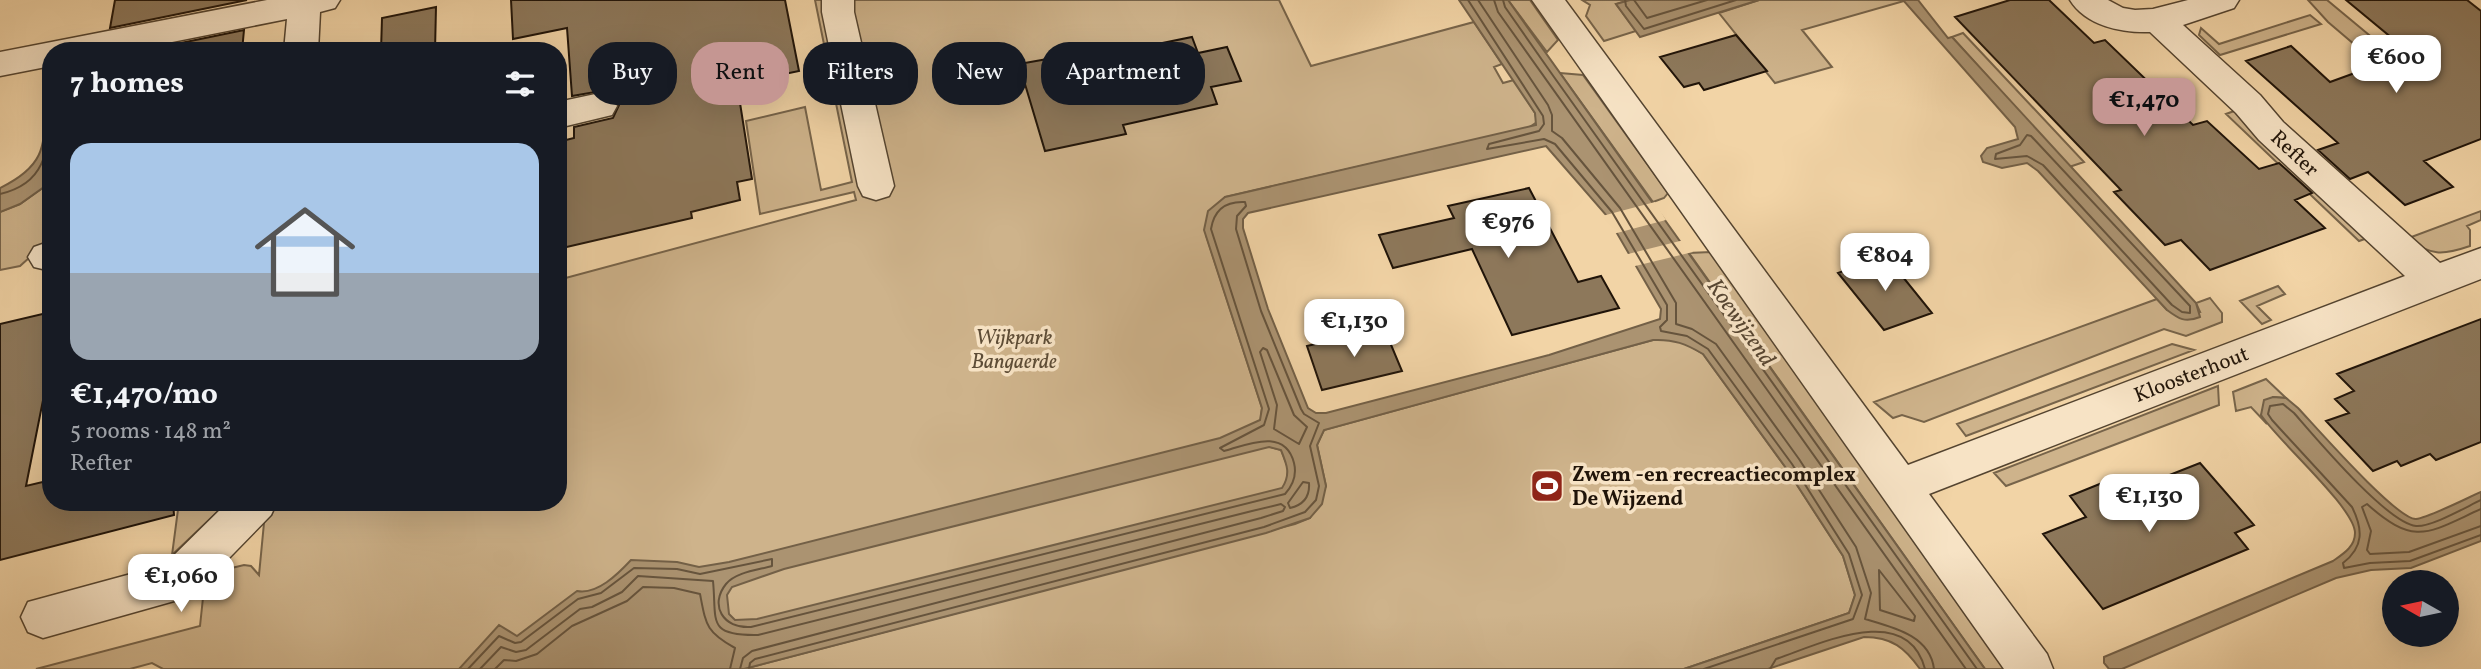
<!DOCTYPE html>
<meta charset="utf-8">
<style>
:root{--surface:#171b24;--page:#20242c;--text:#f1f3f6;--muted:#9ea1a6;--line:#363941;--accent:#c59692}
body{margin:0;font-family:Vollkorn,serif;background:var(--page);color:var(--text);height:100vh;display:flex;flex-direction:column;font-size:26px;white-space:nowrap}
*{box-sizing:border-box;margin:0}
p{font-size:23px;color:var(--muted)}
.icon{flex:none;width:38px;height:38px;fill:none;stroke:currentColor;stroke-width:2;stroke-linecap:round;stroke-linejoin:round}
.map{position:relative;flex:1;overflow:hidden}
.sheet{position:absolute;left:42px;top:42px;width:525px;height:469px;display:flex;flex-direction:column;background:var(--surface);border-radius:28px;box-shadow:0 7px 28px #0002}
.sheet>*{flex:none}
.top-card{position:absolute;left:588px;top:42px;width:665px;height:63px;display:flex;gap:14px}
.needle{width:46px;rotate:279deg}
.buttons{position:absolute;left:2382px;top:570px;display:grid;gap:14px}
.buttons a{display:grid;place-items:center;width:77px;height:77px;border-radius:50%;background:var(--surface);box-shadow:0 7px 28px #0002;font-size:35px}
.price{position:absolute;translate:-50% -60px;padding:0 16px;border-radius:14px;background:#fff;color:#222;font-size:23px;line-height:46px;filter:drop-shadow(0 2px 4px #0008)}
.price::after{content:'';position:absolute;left:50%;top:42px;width:21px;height:16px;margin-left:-10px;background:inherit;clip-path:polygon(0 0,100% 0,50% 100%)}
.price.current{background:var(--accent);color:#111}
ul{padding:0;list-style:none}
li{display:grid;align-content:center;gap:14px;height:371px;padding:0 28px}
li+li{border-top:2px solid var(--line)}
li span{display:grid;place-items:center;height:217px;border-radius:21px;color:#555}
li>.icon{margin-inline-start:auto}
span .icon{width:126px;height:126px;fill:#fffc;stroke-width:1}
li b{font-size:30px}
h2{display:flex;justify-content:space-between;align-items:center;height:84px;padding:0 28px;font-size:30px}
.pill{padding:0 24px;border-radius:28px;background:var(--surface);box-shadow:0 7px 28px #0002;font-size:24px;line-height:63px}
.pill.current{background:var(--accent);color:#111}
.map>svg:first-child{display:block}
</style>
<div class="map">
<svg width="2481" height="669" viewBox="0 0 2481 669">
<rect width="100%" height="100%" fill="#f2d4a6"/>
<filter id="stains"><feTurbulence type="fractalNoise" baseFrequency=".00286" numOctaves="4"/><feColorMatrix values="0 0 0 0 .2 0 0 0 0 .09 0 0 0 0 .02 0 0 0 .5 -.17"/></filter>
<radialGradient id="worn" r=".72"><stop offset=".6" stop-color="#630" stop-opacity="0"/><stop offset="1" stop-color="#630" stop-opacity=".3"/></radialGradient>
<path fill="#ceb38b" stroke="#77644a" stroke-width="2" d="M815 0H1279L1311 66 1474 22 1502 64 1494 67 1503 83 1514 80 1535 113 1537 122 1528 128 1225 197 1206 235 1262 408 1261 416 1270 447 1281 450 1288 468 1286 502 652 669H163L152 663 130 669H36L200 626 205 579 211 573 244 565 251 566 259 575 266 502H558V280L856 200 854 192 760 214 746 121 805 107 821 190 852 182Z
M1508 0H1530L1558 40 1547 52Z
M1582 0H1630L1616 4 1636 31 1604 41 1586 16 1590 5Z
M1759 0H1903L1904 1 1802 30 1832 67 1775 83 1719 13Z
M2308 0H2327L2422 79H2395L2328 22Z
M2310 15 2321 24 2220 55 2199 35 2201 28 2219 44Z
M1963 33 2084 162 2069 167 1952 37Z
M1560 73 1583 75 1668 193 1664 198 1653 202Z
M2237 110 2373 236 2359 241 2226 114Z
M51 182V238L20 266 0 270V212L20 204Z
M2481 211V220L2467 226 2470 230V246C2441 256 2432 255 2406 239Z
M1711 252 2006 669H1985L1689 253Z
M2278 286 2285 294 2257 306 2271 320 2262 324 2240 301Z
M2210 298 2222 313V322L2186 336 2164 329 1924 422 1902 415 1893 418 1874 402 2157 299 2167 310 2200 312 2196 303Z
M1668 339 1685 343 1703 354 1786 468 1843 556 1855 595 1849 613 1684 669H744L1295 524 1310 518 1326 486 1317 445 1324 430 1653 340Z
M2172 344 2194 350 1966 436 1957 424Z
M2266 379 2286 398 2273 397 2261 415 2267 424 2251 407 2236 411 2233 392Z
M2218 386 2219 405 2006 486 1994 473Z
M179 502H228L172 555Z"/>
<path fill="#ab9371" stroke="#736047" stroke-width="2" fill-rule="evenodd" d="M1459 0H1508L1985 669H1920C1905 648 1892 637 1864 637L1768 669H1684L1849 613 1855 595 1843 556 1786 468 1703 354C1686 344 1674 339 1653 340L1324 430 1317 445 1326 486 1322 504 1310 518 1266 533 744 669H459L499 625 517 636 577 591C597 595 618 574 631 560L677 562 699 567 729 562 1220 438 1260 420 1262 408 1204 230 1208 211 1225 197 1536 125 1535 113ZM1546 146 1607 216 1661 309 1660 319 1549 355 1326 413H1316L1308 408 1268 309 1243 228V219L1248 213ZM1269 447 1281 450C1287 465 1291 474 1282 488L757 619 735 620 729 614 727 595 732 587 784 569Z
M1630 0H1759L1640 37 1616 4Z
M1903 0H1918L1948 38 1952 37 2196 303 2200 317C2185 323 2179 319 2167 310L2038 171 2027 163 2002 168 1983 162 1981 156 1987 148 2018 139 2015 127Z
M51 73V182L20 204 0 212V188C62 158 37 129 48 74Z
M2273 397 2286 398 2298 408C2315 426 2397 520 2416 519 2428 518 2467 498 2481 492V541L2411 568 2371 570 2336 578 2122 669H2109L2104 663V657L2333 561C2343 554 2355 547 2355 533 2355 508 2278 441 2261 415L2264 400Z"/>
<path fill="#f2d4a6" d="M1655 202 1666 220 1613 234 1602 216Z
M1684 240 1693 252 1631 267 1624 255Z"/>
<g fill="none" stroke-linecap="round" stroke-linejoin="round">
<path stroke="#66543d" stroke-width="2" d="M1468 0 1543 116 1544 124 1539 131 1489 144 1487 149 1544 139 1555 144 1612 212 1667 305V320L1660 327 1661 331 1687 336 1708 349 1792 464 1849 554 1862 595 1853 619 1704 669
M1478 0 1548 105 1552 115V131L1562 138 1620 208 1676 303V324L1692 329 1716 344 1799 459 1856 547 1871 593 1865 619C1892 627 1930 635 1934 669
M1494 0 1498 12 1966 669
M1503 0 1505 7 1554 77 1977 669
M1625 0 1626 6 1644 29 1736 0
M1634 0 1647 18 1707 0
M2027 135 2031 136 2190 306V313L2182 312 2172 305 2043 165 2027 156 1995 159 1996 154 2020 145Z
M0 194C52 182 47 142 51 100
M1263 348 1267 350 1294 415 1307 427 1299 444 1274 429 1277 405 1260 352Z
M1303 482 1309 483C1310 497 1303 505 1290 508L1288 503Z
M2481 500C2466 507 2432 527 2416 526 2387 523 2315 437 2294 413L2283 404 2270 406 2268 414 2272 420 2352 507C2363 529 2364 547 2343 563L2344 568 2370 563 2410 561 2481 535
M2481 509C2428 533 2415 547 2367 504L2362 507 2371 531 2367 550 2370 554 2409 552 2481 526
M1879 570 1915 616 1914 621 1880 610Z
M468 669 499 636 515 643 521 642 578 599 601 593 634 568 677 569 700 574 772 559V566C758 570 736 572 726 584 709 605 723 629 751 627L1285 494C1293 485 1297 475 1294 463 1285 428 1249 444 1224 451L1220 448 1264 425 1269 409 1211 229C1214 210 1226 201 1245 202L1246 206 1237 216 1236 229 1261 311 1301 409 1304 414 1319 423 1310 446 1319 486 1316 500 1305 512 1264 527 755 659 750 663 749 669
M480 669 501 647 516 652 526 650 580 609 592 607 622 592 638 576 713 581C717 621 706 636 758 635L1252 511 1281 504 1285 507 1283 511 1261 518 752 651 743 658 740 669
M495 669 504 660 516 661 537 654 572 626 627 601 643 587 674 588 700 594C706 625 706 632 735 648L730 669
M1770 669 1776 659C1818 645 1907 600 1925 669"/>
</g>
<path fill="#8d785b" stroke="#201409" stroke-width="2" d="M115 0H247L110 28Z
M511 0H785L799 71 737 84 752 179 737 182 740 200 691 212 692 218 558 249V142L574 138V127L613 118 619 105 613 95 601 91 572 96 567 28 513 39Z
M2010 0H2049L2094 43 2105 40 2193 125 2207 121 2259 169 2279 163 2312 193 2295 200 2325 228 2210 270 2181 240 2165 245 2114 192 2121 190 1955 17Z
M2346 0H2467L2481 11V139L2424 161 2453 187 2405 205 2368 172 2350 179 2318 150 2338 143 2246 61 2291 46 2330 82 2410 53Z
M436 7 435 51H381L382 18Z
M244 30 242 51H142Z
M1736 35 1767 71 1704 90 1699 83 1684 87 1660 57Z
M1192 37 1198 53 1227 47 1241 81 1211 87 1217 104 1123 125 1126 134 1045 151 1019 64 1087 52 1089 58Z
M1529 188 1578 282 1601 276 1619 308 1512 335 1472 249 1393 268 1379 235 1454 218 1448 206Z
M1886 256 1932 313 1884 330 1838 273Z
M51 312V360L26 486 51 480V502H173L174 515 0 560V324Z
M2481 319V442L2436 460 2430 454 2401 466 2397 461 2373 471 2326 421 2349 413 2335 399 2354 391 2337 374Z
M1384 328 1402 371 1322 390 1307 346Z
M2200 463 2254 525 2235 533 2248 549 2103 609 2043 534 2086 517 2070 496 2112 479 2124 493Z"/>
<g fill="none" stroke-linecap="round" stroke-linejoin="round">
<defs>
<path id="street" d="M267 0H340L335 8 320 12 318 51H284L287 19 127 51H51V66L0 76V52Z
M822 0H854V12L894 186 889 196 876 200 863 196 858 186 822 12Z
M1532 0H1565L1908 465 2405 276 2259 140 2236 113 2150 32C2122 33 2086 26 2070 0H2108L2123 8 2135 10 2153 9 2188 0H2239L2234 8 2183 25 2260 95 2283 122 2440 263 2481 248V279L1929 494 2047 654 2053 669H2004Z
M600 93 612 97 617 106 612 115 558 128V102Z
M51 241V271L34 267 28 257 34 247Z
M228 502H277L271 515 192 596 43 638 28 632 21 617 28 602 164 565Z"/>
</defs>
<use href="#street" stroke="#544430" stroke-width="3"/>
<use href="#street" fill="#f7e3c5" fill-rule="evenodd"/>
</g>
<defs>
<symbol id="stadium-square" viewBox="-11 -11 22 22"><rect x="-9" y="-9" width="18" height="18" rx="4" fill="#8f2418" stroke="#f7e3c5"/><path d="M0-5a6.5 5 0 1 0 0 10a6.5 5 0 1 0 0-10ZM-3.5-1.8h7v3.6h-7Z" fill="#fff"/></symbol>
</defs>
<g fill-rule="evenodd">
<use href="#stadium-square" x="1528" y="467" width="38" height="38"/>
</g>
<g text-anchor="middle" stroke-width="7" stroke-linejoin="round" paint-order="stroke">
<g font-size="21" fill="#201409" stroke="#f7e3c5">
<text transform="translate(2295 153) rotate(43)" y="7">Refter</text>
<text transform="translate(2191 374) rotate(-21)" y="7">Kloosterhout</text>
</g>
<g font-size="21" font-style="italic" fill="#5d4c36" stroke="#f7e3c5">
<text x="1014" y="344">Wijkpark<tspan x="1014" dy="24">Bangaerde</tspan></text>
</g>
<g font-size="21" font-weight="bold" fill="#201409" stroke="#f7e3c5" text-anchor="start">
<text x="1572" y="481">Zwem -en recreactiecomplex<tspan x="1572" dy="24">De Wijzend</tspan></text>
</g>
<g font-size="23" font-style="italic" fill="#584733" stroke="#f7e3c5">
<text transform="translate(1742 322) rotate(55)" y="8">Koewijzend</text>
</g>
</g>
<rect width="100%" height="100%" filter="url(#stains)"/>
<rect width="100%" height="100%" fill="url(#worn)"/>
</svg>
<div class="buttons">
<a><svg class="needle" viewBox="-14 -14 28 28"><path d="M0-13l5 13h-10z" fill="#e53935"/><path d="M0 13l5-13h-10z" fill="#9ea1a6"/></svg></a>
</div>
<b class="price" style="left:2396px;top:95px">€600</b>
<b class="price current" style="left:2144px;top:138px">€1,470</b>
<b class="price" style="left:1508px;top:260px">€976</b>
<b class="price" style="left:1885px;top:293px">€804</b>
<b class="price" style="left:1354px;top:359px">€1,130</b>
<b class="price" style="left:2149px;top:534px">€1,130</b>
<b class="price" style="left:181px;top:614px">€1,060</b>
<div class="top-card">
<a class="pill">Buy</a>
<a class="pill current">Rent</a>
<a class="pill">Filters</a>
<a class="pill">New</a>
<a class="pill">Apartment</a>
</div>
<section class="sheet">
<h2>7 homes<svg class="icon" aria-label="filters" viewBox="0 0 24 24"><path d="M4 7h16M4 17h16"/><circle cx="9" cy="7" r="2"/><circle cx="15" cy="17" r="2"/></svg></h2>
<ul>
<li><span style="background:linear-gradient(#a9c7e8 60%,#9aa5b1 0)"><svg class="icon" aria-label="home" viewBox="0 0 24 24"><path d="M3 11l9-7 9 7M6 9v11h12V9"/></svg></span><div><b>€1,470/mo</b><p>5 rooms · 148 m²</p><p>Refter</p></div></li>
</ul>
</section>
</div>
